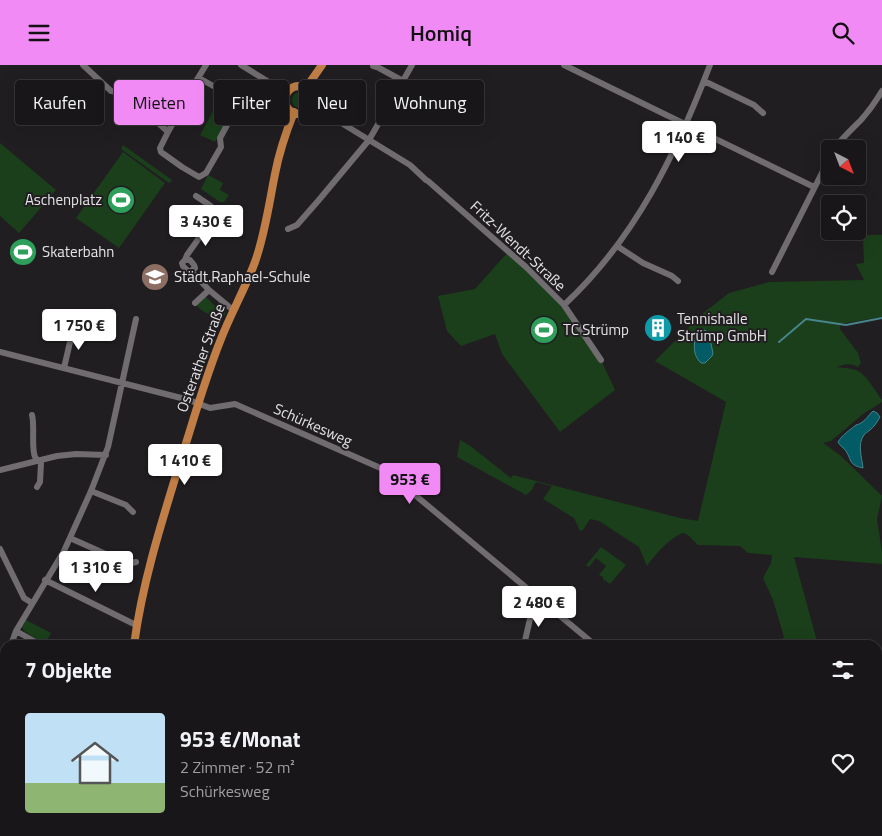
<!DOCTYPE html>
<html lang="de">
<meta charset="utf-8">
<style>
:root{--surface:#191619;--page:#221f22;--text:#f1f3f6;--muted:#9f9fa2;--line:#373538;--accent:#f18af4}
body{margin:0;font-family:"Titillium Web",sans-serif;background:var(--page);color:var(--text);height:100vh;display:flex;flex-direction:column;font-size:19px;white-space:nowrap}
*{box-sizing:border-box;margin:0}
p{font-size:16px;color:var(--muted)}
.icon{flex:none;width:28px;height:28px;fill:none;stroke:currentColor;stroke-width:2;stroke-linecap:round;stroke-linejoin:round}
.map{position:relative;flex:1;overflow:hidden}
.details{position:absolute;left:0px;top:575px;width:882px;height:196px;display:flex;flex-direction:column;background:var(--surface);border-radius:15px 15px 0 0;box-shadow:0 5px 20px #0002,0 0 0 1px var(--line)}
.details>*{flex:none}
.hud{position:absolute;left:15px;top:15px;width:500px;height:45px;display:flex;gap:10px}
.needle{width:32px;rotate:138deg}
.controls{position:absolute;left:821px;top:75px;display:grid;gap:10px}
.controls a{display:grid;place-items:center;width:45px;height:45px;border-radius:5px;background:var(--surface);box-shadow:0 5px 20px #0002,0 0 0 1px var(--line);font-size:25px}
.price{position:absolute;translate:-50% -42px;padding:0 11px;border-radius:5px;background:#fff;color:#222;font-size:16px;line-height:32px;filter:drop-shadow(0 1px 2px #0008)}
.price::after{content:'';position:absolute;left:50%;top:30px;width:15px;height:11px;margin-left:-8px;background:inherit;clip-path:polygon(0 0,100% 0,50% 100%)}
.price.selected{background:var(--accent);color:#111}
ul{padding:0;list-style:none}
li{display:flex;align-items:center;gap:15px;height:125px;padding:0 25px}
li span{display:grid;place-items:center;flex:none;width:140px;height:100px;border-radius:5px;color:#555}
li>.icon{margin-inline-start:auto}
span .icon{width:60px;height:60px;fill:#fffc;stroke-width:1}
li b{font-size:21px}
h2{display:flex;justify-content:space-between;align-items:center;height:60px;padding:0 25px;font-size:21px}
.chip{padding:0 18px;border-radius:5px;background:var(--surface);box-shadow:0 5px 20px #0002,0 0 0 1px var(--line);font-size:18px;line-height:45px}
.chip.selected{background:var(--accent);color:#111}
header{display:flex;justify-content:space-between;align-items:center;height:65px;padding:0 25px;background:var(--accent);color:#111;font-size:22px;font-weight:600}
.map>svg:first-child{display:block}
</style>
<header><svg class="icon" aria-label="menu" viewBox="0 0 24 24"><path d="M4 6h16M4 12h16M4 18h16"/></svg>Homiq<svg class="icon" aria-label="search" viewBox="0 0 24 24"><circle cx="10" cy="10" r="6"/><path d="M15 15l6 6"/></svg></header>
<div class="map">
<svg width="882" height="771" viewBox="0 0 882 771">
<rect width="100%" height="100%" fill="#211e21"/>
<path fill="#1a3f1a" d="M292 35a8 8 0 1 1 16 0a8 8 0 1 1-16 0Z
M157 31 166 38 155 50 147 43Z
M213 46 227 55 215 77 200 70Z
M0 78 56 125 19 168 0 151Z
M123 80 172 115 169 118 121 84Z
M123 87 165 118 119 183 76 153Z
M208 110 223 118 220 125 229 130 224 137H220L201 124Z
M863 170H882V252L840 259V264L858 288 861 298 858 302C850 298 845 299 837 302 844 303 852 303 858 306 868 312 875 326 882 335V337L863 349 831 376 823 378 841 391 882 431 877 454 882 487V499L794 492 818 580H776L784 572 773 535 763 513 771 498 772 490 748 488 740 481 698 480 688 470 683 468C669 473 655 490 647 501L639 482 599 456 590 454 583 465 580 466 574 453 543 434 552 421 536 417 531 426 526 430 457 392 460 375 469 380 511 413 513 410 680 453 698 456 726 337 655 296 702 249 729 228 769 217 864 215 856 199 864 198Z
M28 174 34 178 18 200 12 196Z
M509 186 564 240 601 295 615 325 560 367 502 289 495 269 461 281 447 266 438 231 475 224Z
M205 231 215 241 219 237C225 241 226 243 225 250 212 252 204 249 195 239Z
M601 482 626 500 610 519 603 514V512L599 510 606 501 596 493 589 502 586 500Z
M26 555 51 568 45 579 24 566 22 562Z
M762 766H827L821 771H766Z"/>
<path fill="#035c65" stroke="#47848b" d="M705 265 709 270 713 288 712 291 705 298H701C693 290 694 283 695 273L700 267Z
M873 346 877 348 880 352C877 357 874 362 870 365 868 367 865 368 864 370 857 379 862 393 863 403 849 400 852 396 846 386 844 383 840 381 838 377 842 370 850 365 856 360 863 359 868 351 873 346Z"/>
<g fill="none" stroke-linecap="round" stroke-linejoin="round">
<path stroke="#47848b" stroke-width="2" d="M779 277 806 254 846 260 882 253"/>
<path stroke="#706c6f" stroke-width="6" d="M83 0 111 26 126 28 168 67 178 49 179 41 185 31 190 26 206 0
M241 0 287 28
M564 0 814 122
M373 1 379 3 403 16
M704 16 754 40 763 48
M312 40 410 100 426 115
M168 67 160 83 161 87 182 102 199 112 206 108 221 82 220 73 232 51 237 47 242 37 199 13
M834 84C842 73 852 64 861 55 869 46 876 36 882 26
M428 116 526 202 564 240 601 295
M196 131C203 136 214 141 216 149L187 190 185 195 182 198 183 201 188 206H191L209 225 233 245
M288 164 297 160 318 136 369 75 412 0
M617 181 643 198 672 211 678 216
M185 195H190L194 200 195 203 191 206
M772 207 830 92
M195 238 209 225
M564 240C635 174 676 89 710 0
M0 287 189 335 210 343 235 339 385 405 595 580
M64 303 73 264
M32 350C35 361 31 382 35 392 35 393 40 397 41 398L40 417 37 422
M0 405 57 391 76 389 106 390
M91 426 126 440 133 447
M70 473 128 499 136 497
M0 484 24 533 32 538
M45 515 136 560
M16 566 41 580
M11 580 16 566 64 486 91 426 108 382 136 254
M524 580 530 554V544
M0 619 5 600
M0 628 5 629
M0 727 5 731
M53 766 57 768
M609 766 615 768
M713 766 718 771
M758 766 762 771
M475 771 476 766
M547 771 548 766
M679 771 680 766"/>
<path stroke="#c17f47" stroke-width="8" d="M285 35a14 14 0 1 1 28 0a14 14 0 1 1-28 0Z
M306 23 322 0
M134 580C142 520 160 462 178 404 192 360 204 316 221 274 231 248 245 224 255 197 265 169 269 139 275 109 279 88 286 67 294 47
M143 766 144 771"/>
</g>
<defs>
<symbol id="stadium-disc" viewBox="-11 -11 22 22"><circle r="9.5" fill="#2e9e5b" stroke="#211e21"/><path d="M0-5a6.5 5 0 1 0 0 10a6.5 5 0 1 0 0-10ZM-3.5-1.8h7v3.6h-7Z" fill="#fff"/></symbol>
<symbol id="school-disc" viewBox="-11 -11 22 22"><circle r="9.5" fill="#8d6e63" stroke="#211e21"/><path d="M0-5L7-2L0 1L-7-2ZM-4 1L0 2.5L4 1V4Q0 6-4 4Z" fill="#fff"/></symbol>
<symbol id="building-disc" viewBox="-11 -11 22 22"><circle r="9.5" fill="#0f9aa8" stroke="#211e21"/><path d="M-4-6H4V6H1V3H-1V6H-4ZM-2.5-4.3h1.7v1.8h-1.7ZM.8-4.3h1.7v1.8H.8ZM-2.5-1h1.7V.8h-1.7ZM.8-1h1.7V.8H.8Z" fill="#fff"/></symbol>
</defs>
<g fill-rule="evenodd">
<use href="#stadium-disc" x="105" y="119" width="32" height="32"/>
<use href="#stadium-disc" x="7" y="171" width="32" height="32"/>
<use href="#school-disc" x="139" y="196" width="32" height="32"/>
<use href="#building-disc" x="642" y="247" width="32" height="32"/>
<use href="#stadium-disc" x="528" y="249" width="32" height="32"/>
</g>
<g text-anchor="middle" stroke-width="4" stroke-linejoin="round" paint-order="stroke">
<g font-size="15" fill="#e5e3e5" stroke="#211e21" text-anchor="start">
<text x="102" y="140" text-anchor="end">Aschenplatz</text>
<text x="42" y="192">Skaterbahn</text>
<text x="174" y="217">Städt.Raphael-Schule</text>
<text x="677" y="259">Tennishalle<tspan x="677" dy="17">Strümp GmbH</tspan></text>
<text x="563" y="270">TC Strümp</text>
</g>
<g font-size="15" fill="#e5e3e5" stroke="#211e21">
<text transform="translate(518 181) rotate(43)" y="5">Fritz-Wendt-Straße</text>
<text transform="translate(201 293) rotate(-70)" y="5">Osterather Straße</text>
<text transform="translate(313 360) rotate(24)" y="5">Schürkesweg</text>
</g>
</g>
</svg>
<div class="controls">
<a><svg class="needle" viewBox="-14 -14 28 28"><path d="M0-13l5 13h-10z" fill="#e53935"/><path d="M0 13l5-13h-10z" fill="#9f9fa2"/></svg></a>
<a><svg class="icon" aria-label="locate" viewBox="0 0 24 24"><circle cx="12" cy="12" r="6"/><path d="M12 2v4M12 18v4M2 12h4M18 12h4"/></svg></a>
</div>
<b class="price" style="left:679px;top:98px">1 140 €</b>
<b class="price" style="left:206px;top:182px">3 430 €</b>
<b class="price" style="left:79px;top:286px">1 750 €</b>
<b class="price" style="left:185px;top:421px">1 410 €</b>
<b class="price selected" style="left:410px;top:440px">953 €</b>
<b class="price" style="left:96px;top:528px">1 310 €</b>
<b class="price" style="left:539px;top:563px">2 480 €</b>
<div class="hud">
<a class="chip">Kaufen</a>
<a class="chip selected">Mieten</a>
<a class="chip">Filter</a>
<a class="chip">Neu</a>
<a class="chip">Wohnung</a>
</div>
<section class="details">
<h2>7 Objekte<svg class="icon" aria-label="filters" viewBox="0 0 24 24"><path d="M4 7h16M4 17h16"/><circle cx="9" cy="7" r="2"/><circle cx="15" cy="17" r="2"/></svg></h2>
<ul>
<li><span style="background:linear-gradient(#bfe0f5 70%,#8fb573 0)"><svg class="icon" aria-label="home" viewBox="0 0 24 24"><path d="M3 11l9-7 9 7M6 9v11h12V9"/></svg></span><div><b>953 €/Monat</b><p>2 Zimmer · 52 m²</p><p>Schürkesweg</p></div><svg class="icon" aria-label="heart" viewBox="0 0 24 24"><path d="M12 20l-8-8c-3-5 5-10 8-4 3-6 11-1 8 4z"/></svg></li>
</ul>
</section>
</div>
